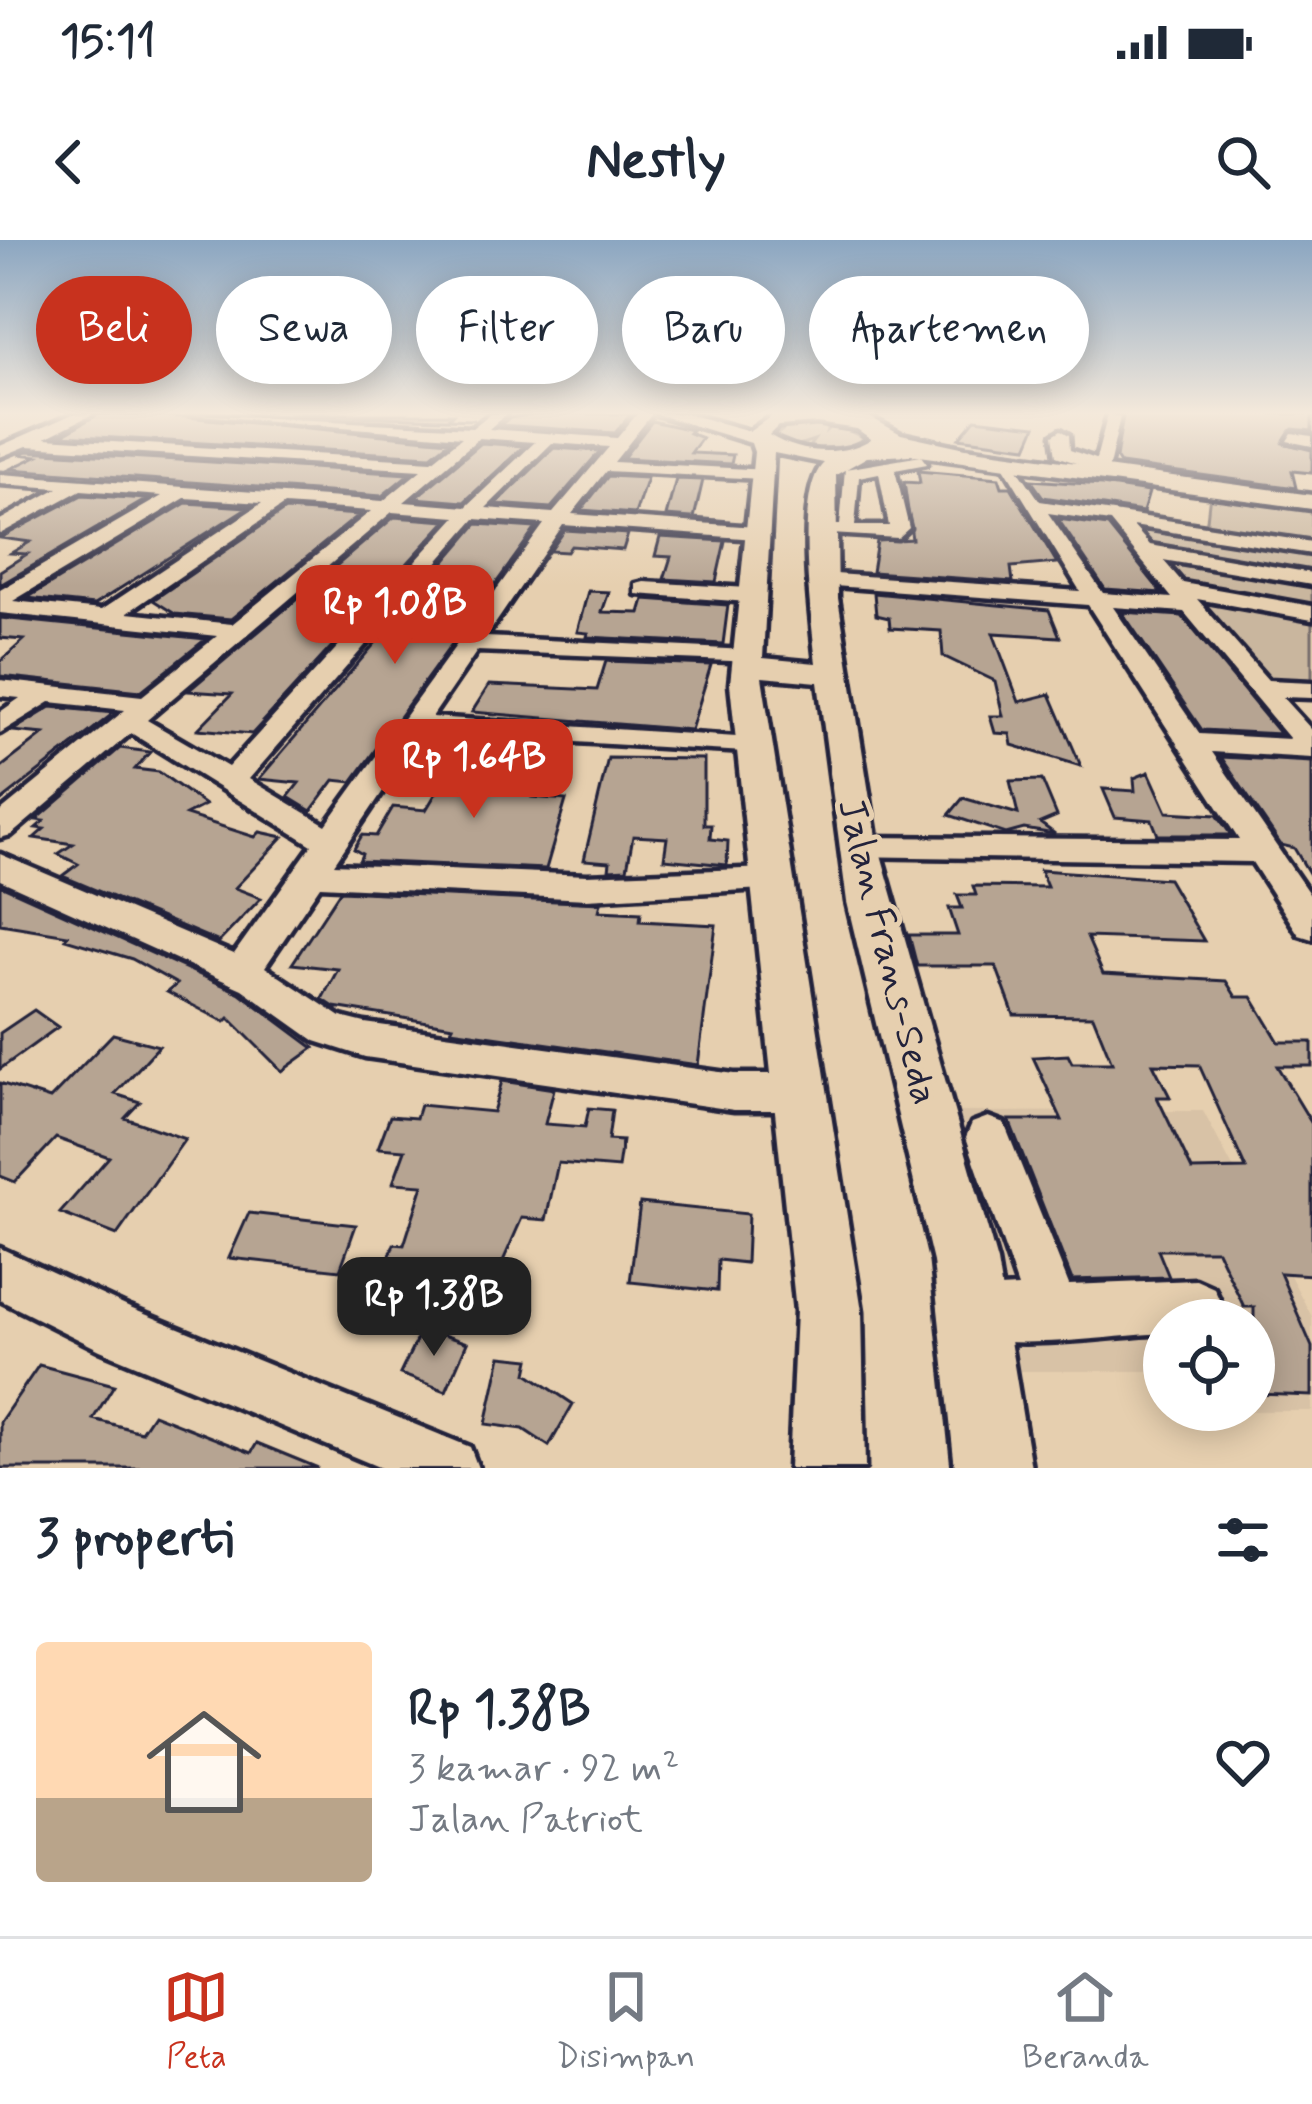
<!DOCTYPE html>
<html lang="id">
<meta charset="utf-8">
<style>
:root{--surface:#fff;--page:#f2f2f3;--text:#1f2937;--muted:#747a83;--line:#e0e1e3;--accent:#c8321e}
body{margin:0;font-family:Mynerve,sans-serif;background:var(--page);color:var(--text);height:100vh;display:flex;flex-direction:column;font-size:45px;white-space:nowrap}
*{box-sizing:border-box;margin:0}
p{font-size:39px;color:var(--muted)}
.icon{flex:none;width:66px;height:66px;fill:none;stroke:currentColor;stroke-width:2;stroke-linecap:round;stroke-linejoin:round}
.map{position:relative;height:1228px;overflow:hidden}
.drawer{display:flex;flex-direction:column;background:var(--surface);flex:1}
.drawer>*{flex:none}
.hud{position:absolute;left:36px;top:36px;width:1242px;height:108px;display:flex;gap:24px}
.controls{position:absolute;left:1143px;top:1059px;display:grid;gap:24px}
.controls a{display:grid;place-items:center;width:132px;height:132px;border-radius:50%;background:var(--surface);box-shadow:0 6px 30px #0003;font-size:60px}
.price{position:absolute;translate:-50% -102px;padding:0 27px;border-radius:24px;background:var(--accent);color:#fff;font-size:39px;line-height:78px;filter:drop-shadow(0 3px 6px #0008)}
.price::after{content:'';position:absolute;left:50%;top:72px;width:36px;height:27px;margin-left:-18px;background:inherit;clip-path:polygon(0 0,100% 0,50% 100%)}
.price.on{background:#222;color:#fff}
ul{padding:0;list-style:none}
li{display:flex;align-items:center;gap:36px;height:300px;padding:0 36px}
li span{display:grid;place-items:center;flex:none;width:336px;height:240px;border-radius:12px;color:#555}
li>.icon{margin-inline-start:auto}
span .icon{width:144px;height:144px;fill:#fffc;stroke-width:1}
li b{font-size:51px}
h2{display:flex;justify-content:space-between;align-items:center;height:144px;padding:0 36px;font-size:51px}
.chip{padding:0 42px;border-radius:54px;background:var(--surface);box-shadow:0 6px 30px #0003;font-size:42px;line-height:108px}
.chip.on{background:var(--accent);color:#fff}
.status{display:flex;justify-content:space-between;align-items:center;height:84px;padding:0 60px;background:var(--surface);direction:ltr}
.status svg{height:33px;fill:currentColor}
header{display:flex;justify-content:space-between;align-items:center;height:156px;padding:0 36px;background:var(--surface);font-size:54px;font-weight:700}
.dock{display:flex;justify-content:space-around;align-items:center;height:168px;border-top:3px solid var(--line);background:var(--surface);font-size:33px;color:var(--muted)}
.dock a{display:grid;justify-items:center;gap:6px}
.dock .on{color:var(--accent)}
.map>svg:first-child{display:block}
</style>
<div class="status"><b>15:11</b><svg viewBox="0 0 49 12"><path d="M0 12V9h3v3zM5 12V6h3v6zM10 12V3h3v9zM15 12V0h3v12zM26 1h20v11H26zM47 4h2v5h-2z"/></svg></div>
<header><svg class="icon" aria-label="back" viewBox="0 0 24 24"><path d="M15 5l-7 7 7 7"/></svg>Nestly<svg class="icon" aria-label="search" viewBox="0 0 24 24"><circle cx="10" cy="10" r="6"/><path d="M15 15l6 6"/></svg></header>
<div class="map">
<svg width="1312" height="1228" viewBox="0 0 1312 1228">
<rect width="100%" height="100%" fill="#e6cfaf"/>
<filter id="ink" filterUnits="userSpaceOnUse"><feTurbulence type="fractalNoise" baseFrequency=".00833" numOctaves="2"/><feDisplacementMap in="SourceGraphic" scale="24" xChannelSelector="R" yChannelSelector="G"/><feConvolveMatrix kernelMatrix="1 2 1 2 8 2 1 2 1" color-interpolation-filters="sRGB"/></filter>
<g filter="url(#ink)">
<path fill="#d8c2a6" d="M1203 871 1312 1077V1171H1208L1254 1170V1080H1164V1131H998L930 872Z"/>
<path fill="#c9b69e" stroke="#766c6c" stroke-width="3" d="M793 183 829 184 827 190 834 184 864 198 849 207 808 208 814 200 796 206 774 196Z
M1210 253 1312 268V306L1206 289Z
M1128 281 1312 310V446L1266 444Z"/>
<path fill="#b6a492" stroke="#22223b" stroke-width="3" fill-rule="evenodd" d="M98 174 186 177 450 201 431 216 62 195Z
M288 174H453L448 179 475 180Z
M536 174H631L615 193 500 185 509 178Z
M1123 174H1312V191L1293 189 1283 203 1312 210V233L1292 231 1296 248 1120 224 1116 218Z
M975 179 1001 182 1036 186 1027 207 959 198Z
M652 181 692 190 689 193 702 198 691 213 733 215 731 224 623 218Z
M481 203 524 206 464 262 415 258Z
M554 208 600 211 551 268 496 264Z
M28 211 409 234 382 256 10 229 37 216 19 214Z
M918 231 999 238 1002 247H1011L1057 323 1011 327 1013 342 872 332 877 301 912 299 904 242 920 243Z
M608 236 647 238 635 274 581 270Z
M676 239 703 240 694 278 730 281 666 276Z
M1031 240 1102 245 1149 252 1143 272 1043 257Z
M82 255 147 259 0 345V331L27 314 11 313 30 302 0 298Z
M186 263 248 267 94 365 27 358Z
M285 270 359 275 231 379 175 374 153 360Z
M394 277 446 281 252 494 198 489 232 454 188 451Z
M1058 279 1108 286 1162 353 1105 349Z
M477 284 536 288 352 542 334 540 311 571 288 557 299 543 259 539Z
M565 290 628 294 623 310 571 306 567 312 550 311Z
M660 297 725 301 716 342 664 339 671 317 655 316Z
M588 351 609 352 602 372 640 373 644 359 728 365 723 404 587 397 588 393 577 392Z
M874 353 1049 370 1060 397 993 393 1019 462 1050 454 1081 526 1012 505 1010 494 995 493 990 476H1003L995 441 943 416 941 391 890 388 889 378 876 375Z
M1122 372 1182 376 1280 494 1202 490Z
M0 378 206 399 141 451 0 436V422L24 400 0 398Z
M606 421 711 425 691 490 472 472 489 445 597 450Z
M51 467 114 473 0 562V528L44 494 12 491Z
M120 508 150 512 135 529 159 532 205 565 186 575 255 597 260 592 283 597 235 648 261 658 219 702 62 636 78 624 58 614 73 604 34 598 44 589 36 588 44 581 36 580Z
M492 510 533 512 522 540H538L532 557 566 560 546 629 359 621 362 614 354 609 362 595 376 596 393 567 426 570 451 528 483 531Z
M1221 517 1312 522V638L1294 608 1281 605Z
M608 518 704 519V585H711L710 599 728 601 727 625 664 619 667 598 633 596 627 629 609 630 610 622 584 620Z
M1149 532 1167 572 1217 575 1231 595H1158L1152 580 1115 577 1103 549 1135 551 1134 538Z
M1042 540 1057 576 1040 583 1055 594 1024 589 1006 594 949 575 963 558 1018 574 1010 541Z
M1040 630 1168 639 1204 701 1087 697 1103 734 1226 741 1236 757H1252L1279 802H1312V826H1277L1312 884V1035L1280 1033 1312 1107V1156L1254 1154V1067H1244L1217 1010H1158L1169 1037 1072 1040 1009 880H1062L1033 817 1068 815 1072 823H1112L1093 776 1014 775 996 726H917L909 695H958L949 668H962L957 655H976L973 646 1047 647ZM1153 824 1199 825 1246 929 1192 930 1157 857H1170Z
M0 645 240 753 314 808 282 831 229 778 225 782 167 752 177 744 132 719 65 699 68 695 0 684Z
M340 651 601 663 599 671 641 673 640 681 716 685 698 825 451 790 453 786 334 767 322 759 338 729 292 724Z
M34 770 58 787 0 829V793Z
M113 794 159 806 115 854 140 862 125 878 185 899 117 995 60 973 109 917 56 898 15 942 0 936V843L50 859Z
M502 841 554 849 545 884 585 887 589 868 612 870 608 900 622 901 618 928 558 923 546 980 522 978 496 1037 384 1032 394 1004 404 1005 423 945 393 943 405 910 378 908 390 876 416 878 420 865 493 872Z
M640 963 748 974 746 1023 718 1020 717 1051 630 1042Z
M249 973 356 985 340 1030 229 1018Z
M422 1088 467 1103 446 1151 400 1134Z
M501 1116 530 1119 527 1133 573 1164 549 1206 523 1189 486 1184Z
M39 1125 114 1145 93 1179 141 1192 153 1174 251 1213 257 1203 318 1228H0V1182Z"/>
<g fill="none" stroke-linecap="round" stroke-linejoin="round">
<defs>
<path id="minor" d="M73 174H93L45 198 432 221 462 197 189 174 472 188 490 174H506L489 189 617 198 637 174H652L614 222 768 230 762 239 606 231 572 274 756 287 766 293 756 299 563 285 486 397 747 410 759 417 756 422 477 411 432 477 752 498 762 501 766 507 762 513 422 493 334 624 587 635 769 628 781 632 786 640 781 648 587 659 320 646 265 727 341 777 365 783 734 834H802L817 839 824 852 817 865 802 870H734L365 817 315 801 242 749 0 640V614L234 714 312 605 131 493 11 595 0 598V572L125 470 50 462 0 493V472L20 458 0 456V440L142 456 217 396 0 373V350L162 256 81 250 0 294V280L58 248 0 244V234L383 261 421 230 27 206 0 217V206ZM479 198 535 202 466 267 404 262ZM552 203 609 207 553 273 486 268ZM185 258 262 263 101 370 13 361ZM284 265 371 271 232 384 127 373ZM392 272 456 277 228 527 147 480ZM475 279 544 284 326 585 249 539Z
M1108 174 1120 177 1107 236H1095L1093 229 1056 216 1053 195 1061 190 1069 195 1070 210 1096 219Z
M1292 193 1312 196V206L1287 201Z
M921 216 927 224 895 230 909 288 898 298 814 293V285H840L845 229ZM879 233 889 286H855L859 237Z
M998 217H1010L1040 261 1312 302V314L1133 286 1150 305 1312 333V345L1163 320 1183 343 1312 366V380L1197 359 1268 440 1312 442V458L1282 457 1312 490V518L1212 512 1312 658V699L1299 695 1252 622 847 616 843 608 859 597 1239 600 1088 365 821 345 810 339 821 333 1080 351ZM1048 273 1110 282 1172 358 1103 353ZM1113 367 1184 372 1290 499 1200 494Z
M644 342 749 348 760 355 749 362 636 354V344Z
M988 877 1004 883 1069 1045 1196 1040 1214 1048 1222 1066 1216 1080H1164V1093C1112 1096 1004 1112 960 1094L953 1075 960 1056 979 1049 1018 1047 966 897 972 883Z
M0 1008 130 1068 470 1207 478 1228H381L100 1110 0 1060Z"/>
<path id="major" d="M656 174H688L750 191 773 175 864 174 901 194 966 208 1312 255V269L911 215 867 217 836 235 838 358 876 597 997 1022 1031 1228H955L933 1022 847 662 818 442 762 437 862 1071 865 1228H789L796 1071 730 444 754 212 751 203ZM817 183 857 189 871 199C841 218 798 213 769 195L778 186ZM774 213 824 223C793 251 812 381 816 423L763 418Z"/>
</defs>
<use href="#minor" stroke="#22223b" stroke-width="9"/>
<use href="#major" stroke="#22223b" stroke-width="9"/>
<use href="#minor" fill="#e6cfaf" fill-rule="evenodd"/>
<use href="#major" fill="#e6cfaf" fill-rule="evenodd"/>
</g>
</g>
<linearGradient id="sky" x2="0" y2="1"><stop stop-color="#8ba6c1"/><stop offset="0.5" stop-color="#f4e9db"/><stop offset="1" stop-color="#f4e9db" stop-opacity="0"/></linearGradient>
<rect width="1312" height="346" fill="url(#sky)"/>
<g text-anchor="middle" stroke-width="10" stroke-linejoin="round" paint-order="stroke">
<g font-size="39" fill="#22223b" stroke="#e6cfaf">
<text transform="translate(890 711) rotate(76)" y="14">Jalan Frans-Seda</text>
</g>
</g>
</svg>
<div class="controls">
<a><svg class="icon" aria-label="locate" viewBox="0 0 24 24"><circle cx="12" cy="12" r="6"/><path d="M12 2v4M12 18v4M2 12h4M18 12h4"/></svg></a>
</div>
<b class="price" style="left:395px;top:427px">Rp 1.08B</b>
<b class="price" style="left:474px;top:581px">Rp 1.64B</b>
<b class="price on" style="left:434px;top:1119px">Rp 1.38B</b>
<div class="hud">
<a class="chip on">Beli</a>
<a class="chip">Sewa</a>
<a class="chip">Filter</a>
<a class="chip">Baru</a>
<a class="chip">Apartemen</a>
</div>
</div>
<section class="drawer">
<h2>3 properti<svg class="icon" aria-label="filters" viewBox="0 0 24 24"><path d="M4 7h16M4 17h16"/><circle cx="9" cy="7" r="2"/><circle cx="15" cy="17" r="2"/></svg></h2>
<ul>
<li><span style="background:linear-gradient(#ffd9b3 65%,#b9a48a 0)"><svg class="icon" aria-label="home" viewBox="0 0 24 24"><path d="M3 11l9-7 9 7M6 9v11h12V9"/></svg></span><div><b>Rp 1.38B</b><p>3 kamar · 92 m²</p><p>Jalan Patriot</p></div><svg class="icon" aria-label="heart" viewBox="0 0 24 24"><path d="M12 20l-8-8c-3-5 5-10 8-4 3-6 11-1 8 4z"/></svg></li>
</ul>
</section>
<nav class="dock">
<a class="on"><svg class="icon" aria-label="map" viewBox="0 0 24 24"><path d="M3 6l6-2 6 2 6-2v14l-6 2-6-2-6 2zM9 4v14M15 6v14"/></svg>Peta</a>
<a><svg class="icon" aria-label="saved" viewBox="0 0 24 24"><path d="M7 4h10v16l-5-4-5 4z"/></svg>Disimpan</a>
<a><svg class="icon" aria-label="home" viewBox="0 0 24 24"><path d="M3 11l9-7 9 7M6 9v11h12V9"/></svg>Beranda</a>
</nav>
